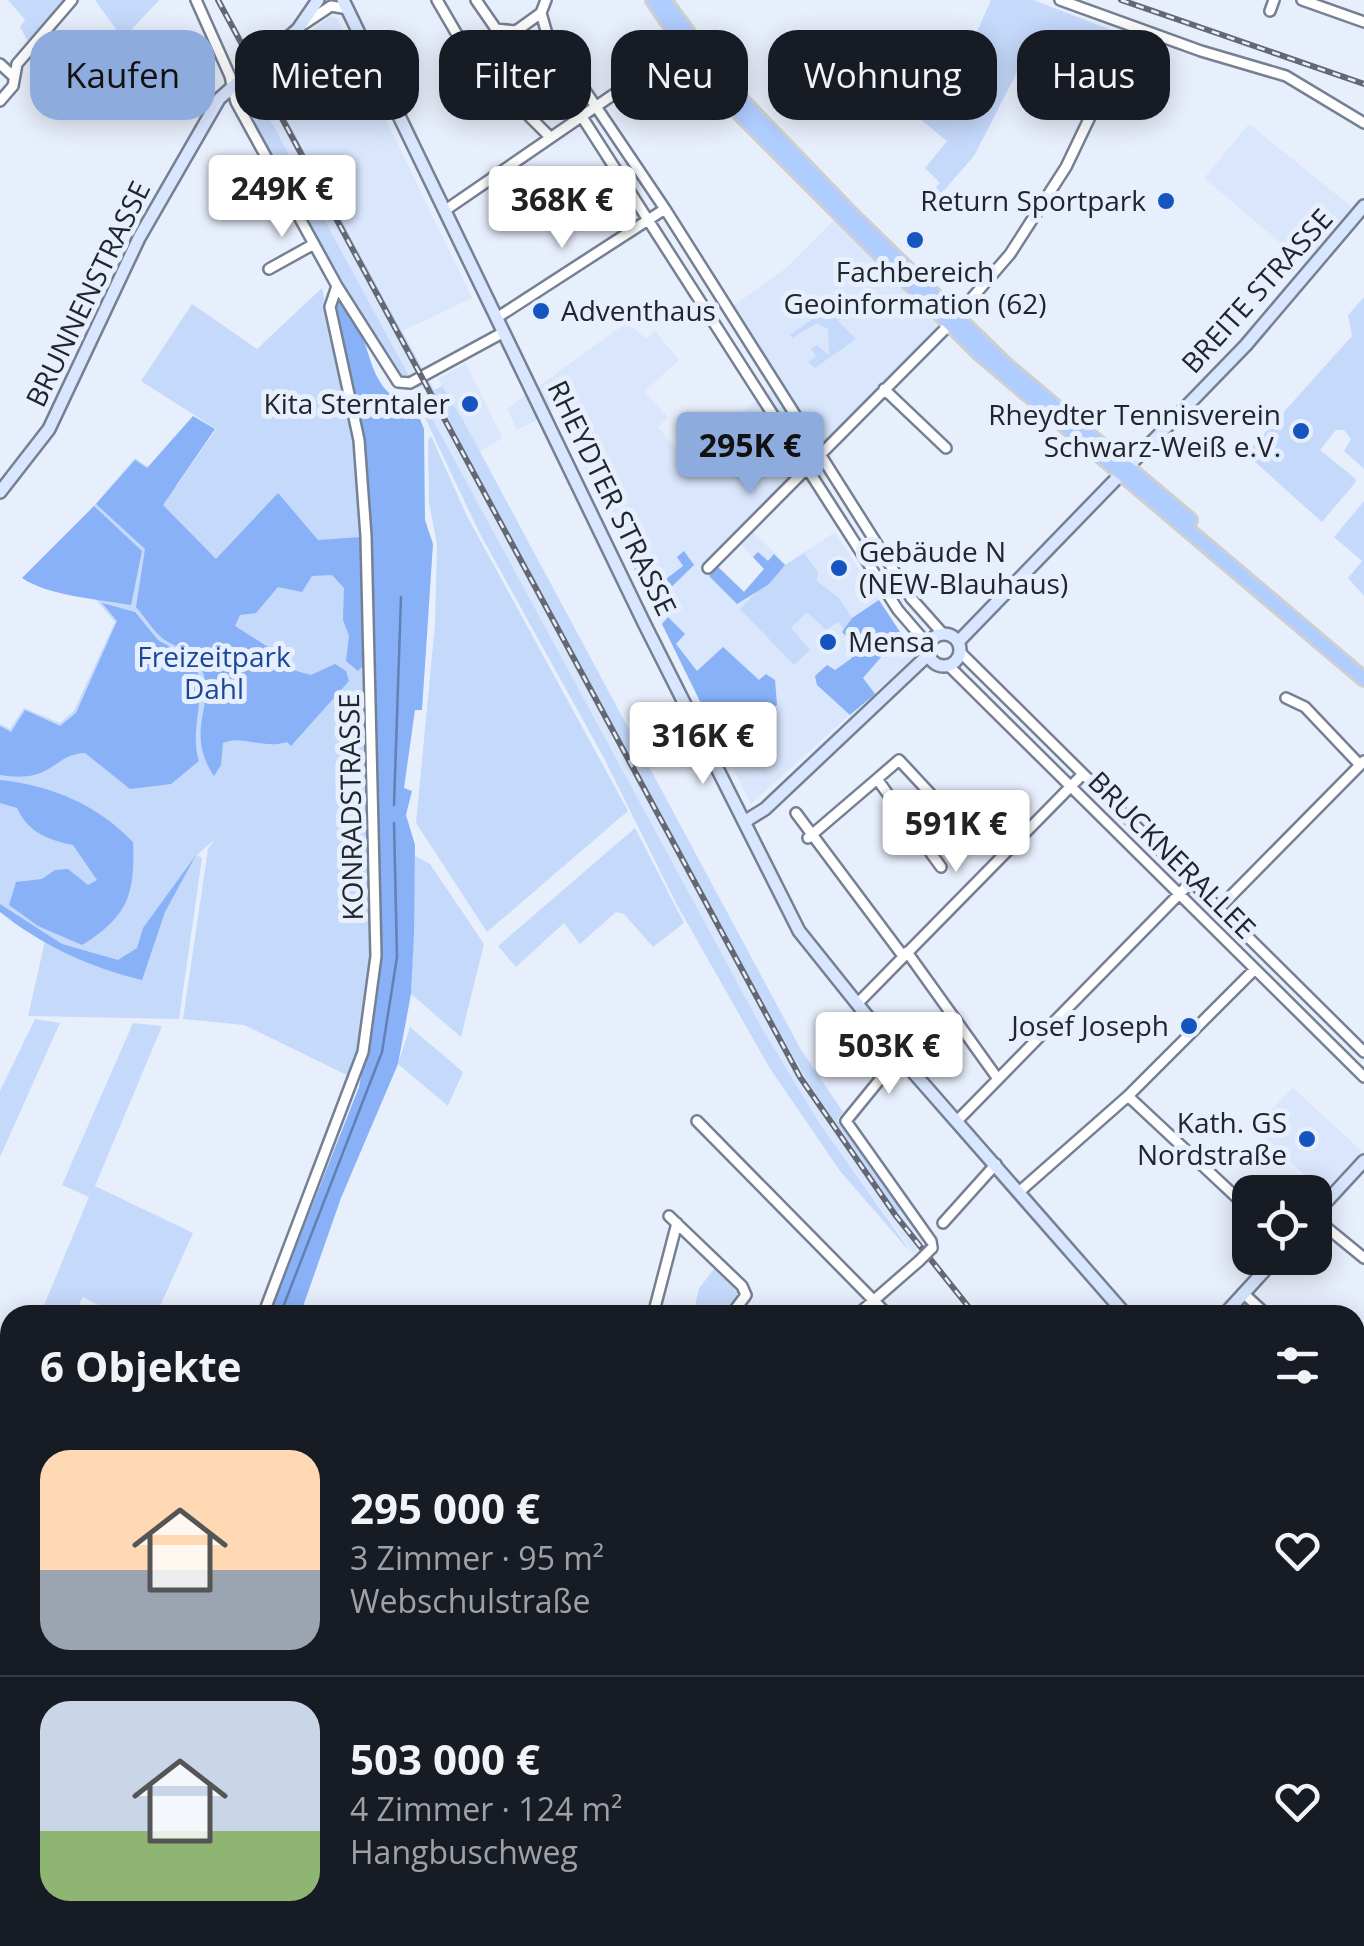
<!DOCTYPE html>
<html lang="de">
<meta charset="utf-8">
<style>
:root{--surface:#171b24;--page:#242831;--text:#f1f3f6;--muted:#9ea1a6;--line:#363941;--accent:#8eabdd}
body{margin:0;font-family:"Open Sans",sans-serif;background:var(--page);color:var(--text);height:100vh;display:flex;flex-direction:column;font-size:38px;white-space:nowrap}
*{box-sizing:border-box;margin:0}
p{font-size:32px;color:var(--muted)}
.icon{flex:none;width:55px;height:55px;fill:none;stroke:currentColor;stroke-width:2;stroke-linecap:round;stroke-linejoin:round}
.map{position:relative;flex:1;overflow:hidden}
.sheet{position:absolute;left:0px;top:1305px;width:1365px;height:642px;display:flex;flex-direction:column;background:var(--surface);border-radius:30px 30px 0 0;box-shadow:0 5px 25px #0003}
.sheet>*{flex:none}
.banner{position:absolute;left:30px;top:30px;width:1305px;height:90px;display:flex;gap:20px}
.buttons{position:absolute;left:1232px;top:1175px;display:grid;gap:20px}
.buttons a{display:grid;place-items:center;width:100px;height:100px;border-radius:20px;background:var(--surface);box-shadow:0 5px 25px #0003;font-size:50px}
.price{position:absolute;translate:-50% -85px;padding:0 22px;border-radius:10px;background:#fff;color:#222;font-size:32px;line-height:65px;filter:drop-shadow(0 2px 5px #0008)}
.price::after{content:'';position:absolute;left:50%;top:60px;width:30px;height:22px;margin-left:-15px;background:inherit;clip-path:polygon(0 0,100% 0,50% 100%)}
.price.selected{background:var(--accent);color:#111}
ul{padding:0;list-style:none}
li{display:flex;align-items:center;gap:30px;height:250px;padding:0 40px}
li+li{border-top:2px solid var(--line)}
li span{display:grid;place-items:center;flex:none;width:280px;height:200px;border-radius:30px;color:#555}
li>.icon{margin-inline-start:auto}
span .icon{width:120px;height:120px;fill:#fffc;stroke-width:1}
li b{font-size:42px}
h2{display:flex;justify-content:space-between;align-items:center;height:120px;padding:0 40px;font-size:42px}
.pill{padding:0 35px;border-radius:30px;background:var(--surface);box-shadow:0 5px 25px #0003;font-size:35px;line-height:90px}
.pill.selected{background:var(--accent);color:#111}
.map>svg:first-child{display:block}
</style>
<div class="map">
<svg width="1364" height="1946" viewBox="0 0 1364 1946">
<rect width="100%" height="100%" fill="#e8effc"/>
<path fill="#d9e6fc" d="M330 16 337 18 472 298 403 331 287 116 262 72 259 75 759 997 848 1145 896 1212 901 1210 924 1240 914 1254 820 1124 763 1030 242 69 256 61 262 71Z
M1249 124 1352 207 1304 263 1204 178Z
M834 220 942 325 944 333 716 564 744 591 764 569 741 545 753 532 786 564 835 532 915 656 751 804 556 410 517 430 507 409 626 323 646 338 655 331 679 360 644 392 668 417 658 427 683 457 781 382 733 306 785 269Z
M466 363 502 438 480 452 438 379Z
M1293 1088 1362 1151 1323 1192 1253 1127Z
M1109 1938 1114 1946H994L980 1939Z"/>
<path fill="#c5d9fb" d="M8 0H64L67 3 30 45 20 27 25 20Z
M95 0H159L123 39Z
M991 0H1033L1122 34 1112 57 1063 34 1053 54 1031 45 974 156 925 212 919 205 940 183 925 168 947 141 920 119 975 36Z
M262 72 434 390 442 386 464 422 800 1048 843 1112 837 1120 901 1210 897 1212 810 1085 759 997 259 74Z
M248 79 409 376 399 375 390 365 338 278 239 94Z
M322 288 356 444 370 668 361 678 371 677 372 980 353 1078 244 1025 183 1019 208 849 215 839 197 855 202 858 179 1019 28 1016 45 941 0 912V724L10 729 24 708 60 723 74 711 115 622 97 601 112 559 74 529 135 458 176 487 216 429 141 381 192 304 257 349Z
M1364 297V469L1344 451 1351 439 1344 430H1336L1320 450 1356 479 1355 483 1322 522 1246 454 1352 336 1348 315Z
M833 304 844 315 838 321 856 339 815 368 808 362 816 356 811 349 817 345 829 355 828 329 817 323 792 338 790 335Z
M421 398 763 1030 820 1124 913 1255 840 1171 769 1067 676 903 603 756 479 532 418 403Z
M431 436 467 516 628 811 487 932 416 823 435 624 437 544 429 503 428 440Z
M1364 501V596L1348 578 1362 561 1334 537Z
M804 553 818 572 817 581 839 598 852 618 844 629 838 622 826 630 807 612 791 628 810 650 794 665 740 609 778 570Z
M635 828 684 923 653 947 624 914 616 912 580 944 564 923 516 967 498 946Z
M415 856 430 864 484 944 461 1037 411 994Z
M35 1019 60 1023 0 1157V1091Z
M133 1023 162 1026 95 1186 193 1233 156 1315H117L83 1297 74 1315H40L89 1197 62 1185Z
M410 1027 463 1072 448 1106 398 1064Z
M715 1268 741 1296 727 1315H693L699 1288Z"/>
<path fill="#88b1f8" d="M336 297C368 316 363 366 387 391 394 399 406 402 415 406L424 429 425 520 433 544 422 710H415L404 788 412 791 406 815 415 845 414 933 411 994 398 1064 341 1198 300 1315H269L359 1087 371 1022 375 749 369 546 362 447 332 304Z
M193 416 215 429 163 505 216 559 278 493 318 540 361 537 368 660 358 671 346 661 349 636 343 620 344 588 332 575 312 576 302 592 278 587 256 613 240 615 235 626 268 647 278 666 311 675 335 664 346 671 349 681 291 746 287 742C263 750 241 734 223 743L221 765 214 776C182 728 220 702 199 664 193 651 179 648 168 642 154 634 147 619 136 607L145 549 96 504 135 460 147 468Z
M94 506 142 551 131 605C96 599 49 596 22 578Z
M684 551 694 565 652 606 634 569 646 564 650 572 666 579 683 566 677 557Z
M758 552 768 561 774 554 785 565 769 584 737 604 709 576 718 567 744 592 764 569 753 557Z
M879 600 904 638 895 641 863 678 875 694 850 715 817 685 815 676 827 665 835 670 852 658 845 650 850 640 842 632 852 618Z
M102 603 135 612 158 640 193 660C210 693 188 727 199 761L171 784 130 789 85 753C52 754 55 784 0 775V726L11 732 25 710 60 726 76 713 117 621Z
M668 617 685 634 676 644 697 671 723 647 759 680 766 674 775 680 777 705 718 738 662 624Z
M0 780C54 786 97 805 133 842 135 893 129 916 82 945L38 926 9 905 16 882 42 879 55 870 68 869 88 885 97 880 73 845C48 840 28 832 17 808L0 803Z
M196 855 165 912 142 980C91 968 41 945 0 912V904L62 944 118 960 137 948 143 928Z"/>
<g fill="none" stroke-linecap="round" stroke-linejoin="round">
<path stroke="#6280b3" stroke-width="2.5" d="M394 805 401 597
M280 1315 382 1052 397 957 394 823"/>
<defs>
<path id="street" d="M196 0 230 76 236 102 337 286 398 382 410 383 504 332
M437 0 487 86 522 109 549 136
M476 0 496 29 516 31 534 42 898 610 929 646
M1060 0 1201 51 1286 76 1364 123
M1302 0 1364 22
M1270 11 1274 0
M541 13 547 34 665 209 911 598 943 634
M304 24 331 6 348 9
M516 31 541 13 546 0
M0 64 12 75
M0 101 13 86 17 64 72 0
M447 209 623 88 630 75 681 40
M269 269 314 244
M498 317 665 209
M884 389 946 448
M708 568 947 327 1010 254 1066 167 1133 27
M960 652 1364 1052
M948 665 1364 1077
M1286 698 1305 707 1360 765
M877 779 899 760 939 803 912 829
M796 813 903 956
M808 838 877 779 941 867
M1219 908 1364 761
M907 952 998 1079
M857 1004 1083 774
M899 1056 846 1121 931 1241 932 1248
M1128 1096 1250 1210
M697 1121 888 1315
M957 1121 1192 881
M1019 1192 1128 1096 1255 969
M669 1216 742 1286 746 1295 731 1315
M1315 1218 1364 1258
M943 1223 996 1164
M1243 1293 1267 1315
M263 1315 363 1052 376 956 366 536 359 440 330 307 337 286
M653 1315 677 1223
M857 1315 919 1261
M1355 1389 1364 1396
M0 1500 10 1510
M0 1575 10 1566
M1355 1590 1364 1580
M0 1634 10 1646
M0 1702 10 1690
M1355 1739 1364 1751
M226 1938 239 1946
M419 1938 426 1946
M548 1938 553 1946
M732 1938 737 1946
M902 1938 915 1946
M1118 1938 1123 1946
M1320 1938 1329 1946
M108 1946 109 1938
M193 1946 200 1938
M483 1946 493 1938
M1147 1946 1157 1938
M1247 1946 1257 1938"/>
<path id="secondary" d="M343 0 644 623 799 931 899 1056 1126 1315
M0 492 49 429 139 238 219 99 298 29 318 0
M928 650a16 16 0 1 1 32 0a16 16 0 1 1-32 0Z
M958 642 1246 345 1364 206
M744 822 765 809 928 655
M1315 1214 1364 1161
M1224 1315 1276 1258
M0 1363 10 1368
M1355 1603 1364 1611
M1355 1799 1364 1810"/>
<path id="primary" d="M653 0 702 73 728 102 979 353 1364 679
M664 0 723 81 852 215 1007 366 1190 520"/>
</defs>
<use href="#street" stroke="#758093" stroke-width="14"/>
<use href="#secondary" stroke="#758093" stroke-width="16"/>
<use href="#primary" stroke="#cecfd1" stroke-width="18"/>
<use href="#street" stroke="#fff" stroke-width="9"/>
<use href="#secondary" stroke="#d8e6ff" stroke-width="11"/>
<use href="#primary" stroke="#b0cdff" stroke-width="12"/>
<defs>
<path id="rail" d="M218 0 800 1077 896 1216 975 1315
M1121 0 1364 84
M0 1402 10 1407
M1355 1768 1364 1778
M946 1938 960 1946"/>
</defs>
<use href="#rail" stroke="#636872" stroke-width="6"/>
<use href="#rail" stroke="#e8effc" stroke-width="2.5" stroke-dasharray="8" stroke-linecap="butt"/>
<defs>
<path id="street-bridge" d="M919 1261 932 1248
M931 1946 949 1938"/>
</defs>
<use href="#street-bridge" stroke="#758093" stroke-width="14" stroke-linecap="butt"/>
<use href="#street-bridge" stroke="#fff" stroke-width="9"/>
</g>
<g fill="#1654bf" stroke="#e8effc" stroke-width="4">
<circle cx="1166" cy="201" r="10"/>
<circle cx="915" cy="240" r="10"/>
<circle cx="541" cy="311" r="10"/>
<circle cx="470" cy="404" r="10"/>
<circle cx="1301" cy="431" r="10"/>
<circle cx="839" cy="568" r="10"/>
<circle cx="828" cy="642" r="10"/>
<circle cx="1189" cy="1026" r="10"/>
<circle cx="1307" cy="1139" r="10"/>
</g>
<g text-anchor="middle" stroke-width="10" stroke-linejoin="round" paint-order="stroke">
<g font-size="28" fill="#21252d" stroke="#e8effc" text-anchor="end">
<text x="1146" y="211">Return Sportpark</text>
<text x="915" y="282" text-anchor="middle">Fachbereich<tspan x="915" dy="32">Geoinformation (62)</tspan></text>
<text x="561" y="321" text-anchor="start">Adventhaus</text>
<text x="450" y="414">Kita Sterntaler</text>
<text x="1281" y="425">Rheydter Tennisverein<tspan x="1281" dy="32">Schwarz-Weiß e.V.</tspan></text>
<text x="859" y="562" text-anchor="start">Gebäude N<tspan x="859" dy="32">(NEW-Blauhaus)</tspan></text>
<text x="848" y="652" text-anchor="start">Mensa</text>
<text x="1169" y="1036">Josef Joseph</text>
<text x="1287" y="1133">Kath. GS<tspan x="1287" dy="32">Nordstraße</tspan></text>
</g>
<g font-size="28" fill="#21252d" stroke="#e8effc">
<text transform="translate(1257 291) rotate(-48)" y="10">BREITE STRASSE</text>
<text transform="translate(88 294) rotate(-64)" y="10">BRUNNENSTRASSE</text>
<text transform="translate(612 498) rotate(64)" y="10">RHEYDTER STRASSE</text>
<text transform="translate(351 807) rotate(-91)" y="10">KONRADSTRASSE</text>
<text transform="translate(1172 855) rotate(45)" y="10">BRUCKNERALLEE</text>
</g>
<g font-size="28" fill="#1a4899" stroke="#e8effc">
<text x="214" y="667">Freizeitpark<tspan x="214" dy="32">Dahl</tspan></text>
</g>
</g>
</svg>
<div class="buttons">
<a><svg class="icon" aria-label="locate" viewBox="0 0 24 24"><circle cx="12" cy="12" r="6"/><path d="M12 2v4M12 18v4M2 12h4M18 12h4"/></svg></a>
</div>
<b class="price" style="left:282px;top:240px">249K €</b>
<b class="price" style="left:562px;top:251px">368K €</b>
<b class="price selected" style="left:750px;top:497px">295K €</b>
<b class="price" style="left:703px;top:787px">316K €</b>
<b class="price" style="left:956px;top:875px">591K €</b>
<b class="price" style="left:889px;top:1097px">503K €</b>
<div class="banner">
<a class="pill selected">Kaufen</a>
<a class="pill">Mieten</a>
<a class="pill">Filter</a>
<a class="pill">Neu</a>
<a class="pill">Wohnung</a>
<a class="pill">Haus</a>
</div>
<section class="sheet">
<h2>6 Objekte<svg class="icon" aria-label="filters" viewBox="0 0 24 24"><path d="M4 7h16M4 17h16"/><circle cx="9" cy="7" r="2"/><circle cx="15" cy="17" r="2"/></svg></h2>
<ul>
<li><span style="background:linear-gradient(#ffd9b3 60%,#9aa5b1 0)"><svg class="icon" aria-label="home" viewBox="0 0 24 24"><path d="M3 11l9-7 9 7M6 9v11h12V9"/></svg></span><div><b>295 000 €</b><p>3 Zimmer · 95 m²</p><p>Webschulstraße</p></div><svg class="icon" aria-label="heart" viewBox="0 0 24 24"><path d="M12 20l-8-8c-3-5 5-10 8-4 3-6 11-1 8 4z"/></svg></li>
<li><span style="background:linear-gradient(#c9d6e8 65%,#8fb573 0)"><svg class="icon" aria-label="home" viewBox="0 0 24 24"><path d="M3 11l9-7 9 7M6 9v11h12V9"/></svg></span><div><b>503 000 €</b><p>4 Zimmer · 124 m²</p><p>Hangbuschweg</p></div><svg class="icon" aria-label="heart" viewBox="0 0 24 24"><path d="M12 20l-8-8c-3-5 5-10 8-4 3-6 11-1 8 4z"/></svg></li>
</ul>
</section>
</div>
